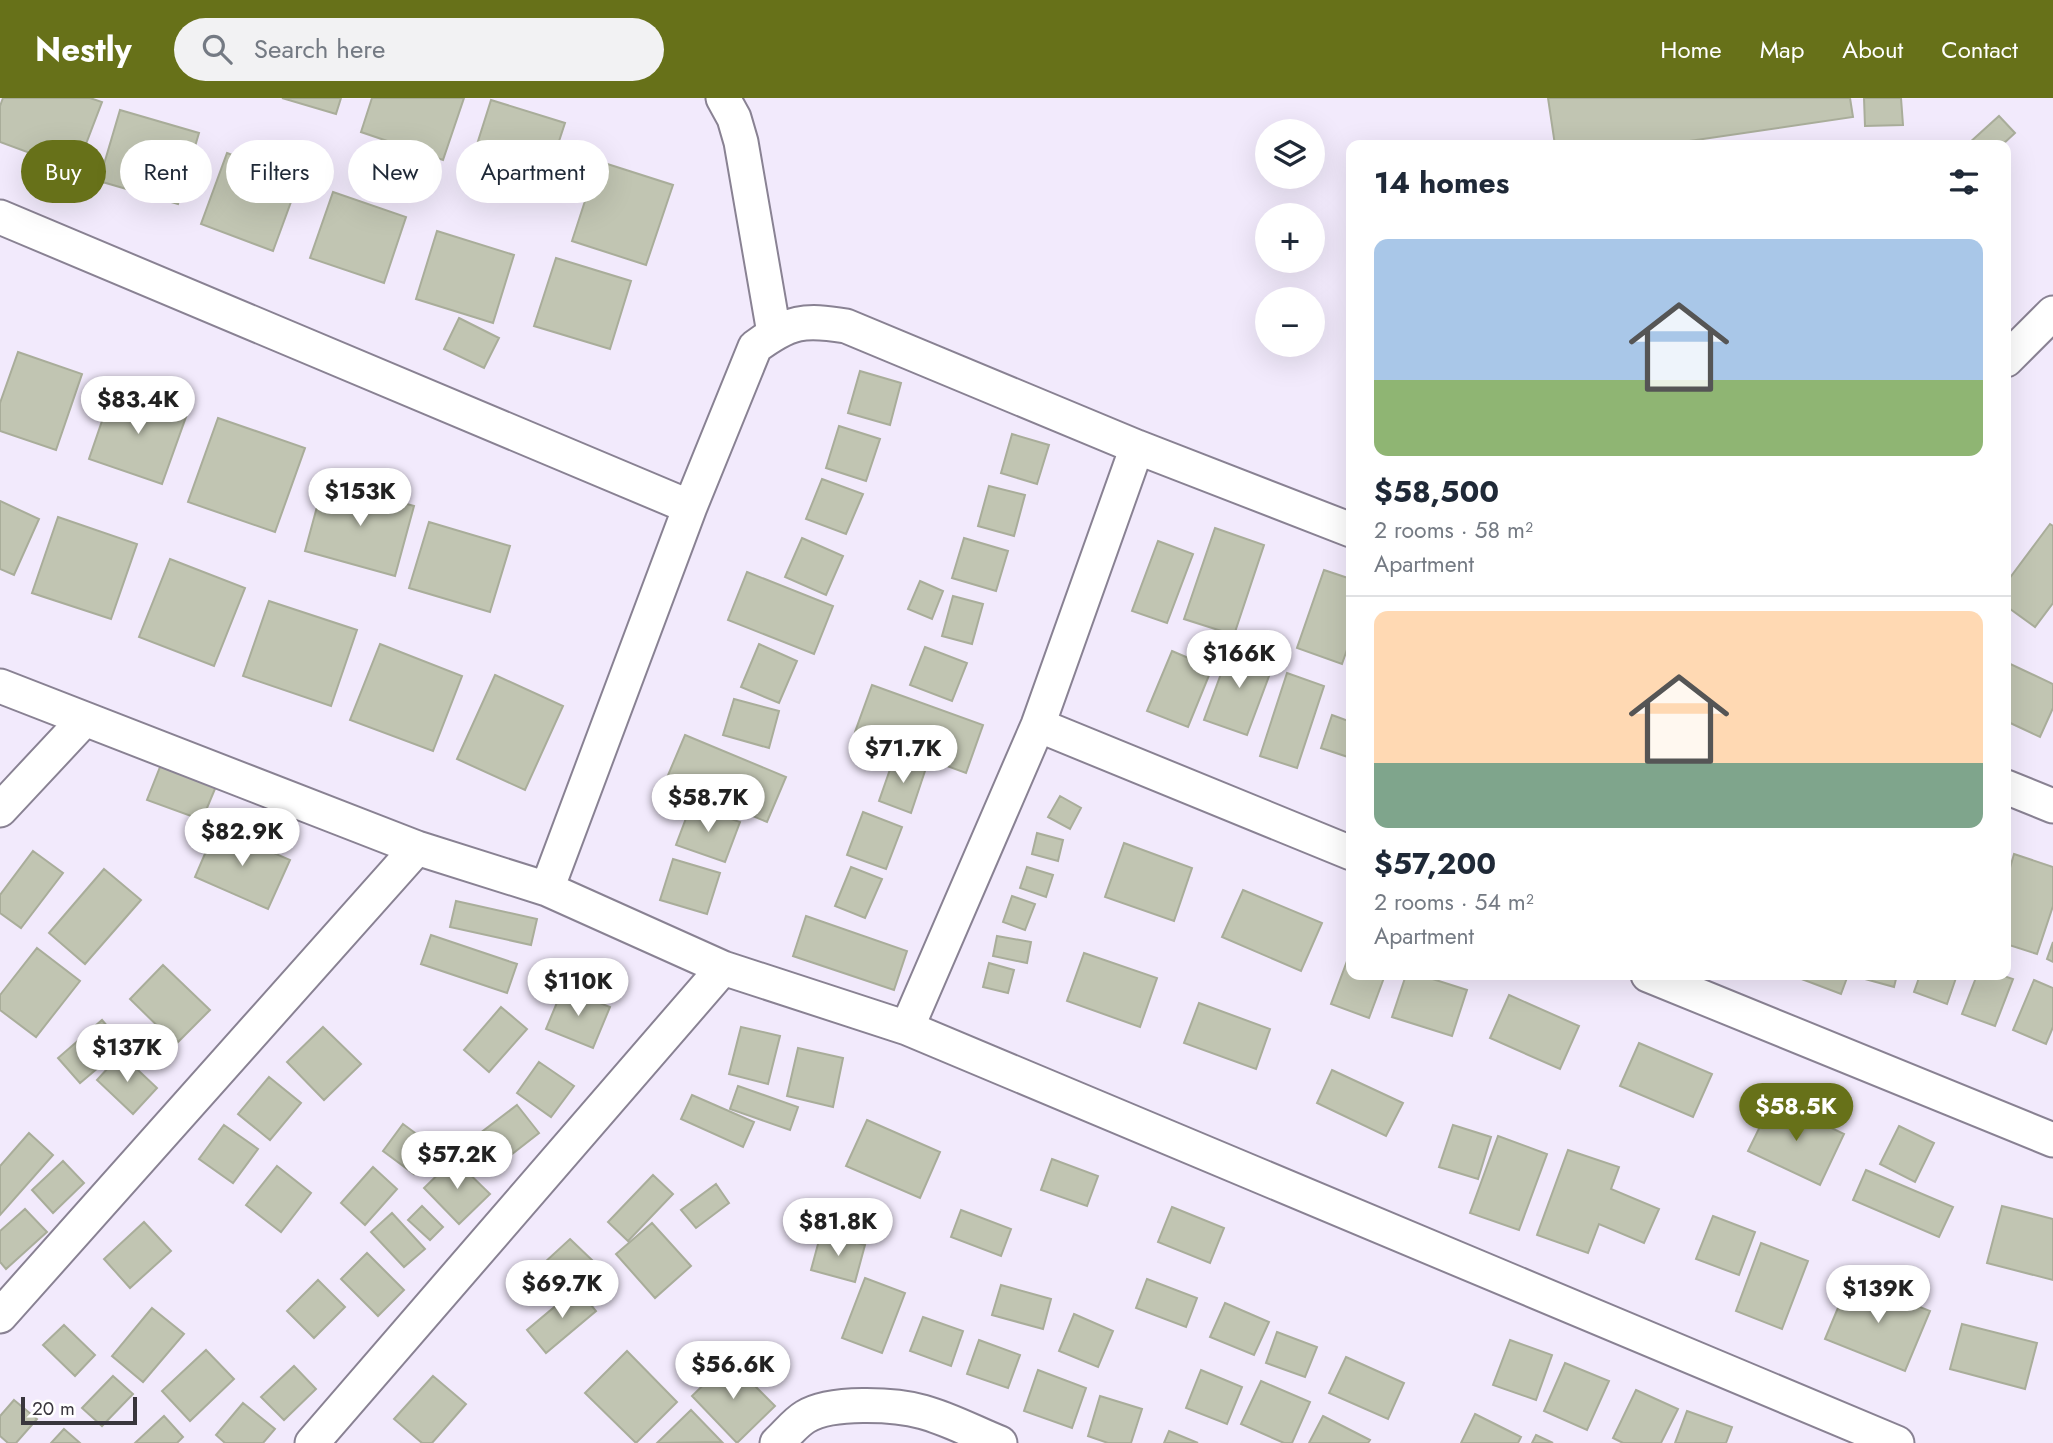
<!DOCTYPE html>
<meta charset="utf-8">
<style>
:root{--surface:#fff;--page:#f2f2f3;--text:#1f2937;--muted:#747a83;--line:#e0e1e3;--accent:#677119}
body{margin:0;font-family:Jost,sans-serif;background:var(--page);color:var(--text);height:100vh;display:flex;flex-direction:column;font-size:26px;white-space:nowrap}
*{box-sizing:border-box;margin:0}
p{font-size:23px;color:var(--muted)}
.icon{flex:none;width:38px;height:38px;fill:none;stroke:currentColor;stroke-width:2;stroke-linecap:round;stroke-linejoin:round}
.map{position:relative;flex:1;overflow:hidden}
.side{position:absolute;left:1346px;top:42px;width:665px;height:840px;display:flex;flex-direction:column;background:var(--surface);border-radius:14px;box-shadow:0 7px 28px #0002}
.side>*{flex:none}
.top-card{position:absolute;left:21px;top:42px;width:665px;height:63px;display:flex;gap:14px}
.controls{position:absolute;left:1255px;top:21px;display:grid;gap:14px}
.controls a{display:grid;place-items:center;width:70px;height:70px;border-radius:50%;background:var(--surface);box-shadow:0 7px 28px #0002;font-size:35px}
.scale{position:absolute;left:21px;bottom:18px;width:116px;box-sizing:border-box;padding-left:7px;border:4px solid #39363d;border-top:0;font-size:19px;line-height:24px;white-space:nowrap;color:#39363d;-webkit-text-stroke:5px #fff;paint-order:stroke}
.price{position:absolute;translate:-50% -60px;padding:0 16px;border-radius:24px;background:#fff;color:#222;font-size:23px;line-height:46px;filter:drop-shadow(0 2px 4px #0008)}
.price::after{content:'';position:absolute;left:50%;top:42px;width:21px;height:16px;margin-left:-10px;background:inherit;clip-path:polygon(0 0,100% 0,50% 100%)}
.price.active{background:var(--accent);color:#fff}
ul{padding:0;list-style:none}
li{display:grid;align-content:center;gap:14px;height:371px;padding:0 28px}
li+li{border-top:2px solid var(--line)}
li span{display:grid;place-items:center;height:217px;border-radius:14px;color:#555}
li>.icon{margin-inline-start:auto}
span .icon{width:126px;height:126px;fill:#fffc;stroke-width:1}
li b{font-size:30px}
h2{display:flex;justify-content:space-between;align-items:center;height:84px;padding:0 28px;font-size:30px}
.chip{padding:0 24px;border-radius:32px;background:var(--surface);box-shadow:0 7px 28px #0002;font-size:24px;line-height:63px}
.chip.active{background:var(--accent);color:#fff}
header{display:flex;align-items:center;gap:42px;box-sizing:border-box;height:98px;padding:0 35px;background:var(--accent);color:#fff}
header strong{font-size:33px}
nav{display:flex;gap:38px;margin-inline-start:auto;font-size:24px}
.search{width:490px;height:63px;background:var(--page);display:flex;align-items:center;gap:18px;box-sizing:border-box;padding:0 24px;border-radius:38px;color:var(--muted);font-size:26px}
.map>svg:first-child{display:block}
</style>
<header>
<strong>Nestly</strong>
<div class="search"><svg class="icon" aria-label="search" viewBox="0 0 24 24"><circle cx="10" cy="10" r="6"/><path d="M15 15l6 6"/></svg>Search here</div>
<nav><a>Home</a><a>Map</a><a>About</a><a>Contact</a></nav>
</header>
<div class="map">
<svg width="2053" height="1345" viewBox="0 0 2053 1345">
<rect width="100%" height="100%" fill="#f2eafc"/>
<path fill="#c1c5b2" stroke="#a9ad9a" stroke-width="2" d="M3 0H90L102 4 76 72 0 44V8Z
M282 0H341L336 16Z
M372 0H464L443 62 361 34Z
M1548 0H1850L1853 19 1662 47H1555Z
M1864 0H1901L1903 27 1865 28Z
M491 2 565 25 540 101 467 78Z
M120 12 199 35 178 106 99 83Z
M1999 18 2015 35 2002 47H1970L1968 46Z
M227 55 299 82 273 153 201 126Z
M598 63 673 87 646 167 572 143Z
M333 94 406 119 384 185 310 160Z
M437 133 514 157 493 225 416 201Z
M556 160 631 183 610 251 534 228Z
M459 220 499 240 484 270 444 251Z
M18 254 82 276 56 352 0 333V305Z
M860 273 901 285 890 327 848 315Z
M113 291 187 316 162 386 89 361Z
M218 320 305 350 275 434 188 404Z
M839 328 880 341 866 383 826 370Z
M1012 336 1049 347 1037 386 1001 375Z
M822 381 863 396 846 436 806 421Z
M324 383 414 408 395 478 305 453Z
M989 388 1025 397 1014 438 978 428Z
M0 403 39 421 14 477 0 471Z
M58 419 137 446 111 521 32 495Z
M429 424 510 448 490 514 409 490Z
M2050 426 2053 428V505L2035 529 2006 508V485Z
M1215 430 1264 447 1234 537 1184 521Z
M802 440 843 458 826 497 785 479Z
M964 440 1008 453 996 493 952 480Z
M1158 443 1193 456 1167 525 1132 513Z
M170 461 245 490 214 568 139 539Z
M1324 472 1351 481V540L1342 566 1297 550Z
M747 474 833 508 814 556 728 522Z
M920 483 943 493 932 521 908 511Z
M953 498 983 506 972 546 942 538Z
M269 503 357 532 331 608 243 578Z
M380 546 462 578 433 653 350 622Z
M759 546 797 563 779 605 741 589Z
M1232 546 1275 562 1247 637 1204 622Z
M925 549 967 565 952 603 910 587Z
M1172 553 1212 570 1188 629 1147 613Z
M2006 564 2053 586V610L2040 639 2006 623Z
M1287 575 1324 588 1297 670 1260 658Z
M495 577 563 608 525 692 457 661Z
M872 587 983 627 966 675 855 634Z
M734 601 779 613 769 650 723 637Z
M1332 617 1351 624V660L1321 650Z
M685 637 786 679 767 724 666 682Z
M894 660 926 670 911 715 879 703Z
M162 664 217 686 202 722 147 702Z
M1060 698 1081 710 1070 731 1048 719Z
M691 707 740 724 725 764 676 747Z
M863 714 902 729 886 771 847 757Z
M216 730 290 762 268 811 195 779Z
M1037 735 1063 742 1058 763 1032 756Z
M1124 745 1192 770 1174 823 1105 799Z
M33 753 63 775 21 830 0 815V797Z
M2014 756 2053 769V808L2037 856 2006 846V784Z
M673 761 720 775 707 816 660 802Z
M851 769 882 781 865 820 835 808Z
M1027 769 1053 777 1046 799 1020 790Z
M104 771 141 802 85 866 49 835Z
M1243 792 1322 825 1301 873 1222 839Z
M1012 798 1035 806 1025 832 1003 824Z
M456 803 537 821 531 847 450 829Z
M806 818 907 853 894 892 793 858Z
M431 837 517 866 507 895 421 866Z
M997 838 1031 844 1027 865 993 858Z
M2053 844V864L2047 861Z
M37 850 80 883 36 939 0 912V897Z
M1084 855 1157 880 1140 929 1067 903Z
M1350 855 1351 877H1385L1369 920 1331 906Z
M989 865 1014 872 1008 895 983 889Z
M163 867 210 912 176 946 130 901Z
M1406 877H1420L1467 892 1452 938 1392 919Z
M1791 877H1848L1841 896Z
M1859 877H1897L1894 889 1858 879Z
M1920 877H1957L1947 906 1914 894Z
M1977 877H2001L2013 881 1995 928 1962 916Z
M2034 882 2053 890V929L2046 946 2013 932Z
M563 890 610 909 593 950 546 931Z
M1509 897 1579 928 1560 971 1490 940Z
M1199 905 1270 931 1256 971 1184 945Z
M501 909 527 931 489 974 464 952Z
M102 922 124 948 80 985 58 960Z
M323 929 361 966 324 1002 287 964Z
M741 929 780 938 768 986 729 976Z
M1639 945 1712 976 1693 1019 1620 988Z
M798 950 843 960 833 1009 787 998Z
M121 956 157 990 133 1016 97 982Z
M539 964 574 988 551 1019 517 995Z
M1332 972 1403 1005 1386 1038 1317 1005Z
M269 979 301 1005 270 1042 238 1016Z
M738 988 798 1009 790 1032 730 1011Z
M692 997 754 1024 743 1049 681 1021Z
M1773 1002 1844 1036 1820 1087 1748 1053Z
M517 1007 539 1035 502 1064 479 1036Z
M867 1022 940 1054 920 1100 846 1068Z
M403 1026 434 1049 414 1076 383 1053Z
M224 1027 258 1051 233 1085 199 1061Z
M1453 1027 1491 1039 1478 1081 1439 1069Z
M1899 1028 1934 1045 1915 1084 1880 1066Z
M29 1035 53 1057 0 1117V1068Z
M1498 1038 1547 1056 1519 1132 1470 1115Z
M1568 1052 1619 1069 1611 1091 1659 1111 1644 1145 1599 1126 1588 1155 1537 1137Z
M454 1061 490 1096 459 1126 424 1090Z
M1052 1061 1098 1078 1087 1108 1041 1092Z
M63 1063 84 1085 53 1115 32 1092Z
M277 1068 311 1095 281 1134 246 1107Z
M373 1069 397 1091 365 1127 341 1105Z
M1866 1072 1953 1109 1939 1139 1853 1102Z
M653 1077 673 1096 628 1143 608 1124Z
M716 1086 729 1105 696 1130 681 1112Z
M422 1108 443 1129 430 1142 408 1122Z
M2002 1108 2053 1121V1182L1987 1165Z
M1172 1109 1224 1130 1210 1165 1158 1144Z
M25 1111 47 1134 6 1171 0 1164V1133Z
M961 1112 1011 1131 1001 1158 951 1139Z
M392 1115 425 1151 404 1169 371 1134Z
M1713 1118 1755 1134 1739 1177 1696 1161Z
M144 1124 171 1153 130 1190 104 1161Z
M652 1125 691 1168 655 1200 616 1156Z
M821 1135 865 1147 855 1184 811 1172Z
M570 1141 593 1163 554 1201 531 1177Z
M1761 1145 1808 1163 1782 1231 1736 1213Z
M367 1155 404 1192 378 1218 341 1181Z
M865 1180 905 1195 882 1255 842 1240Z
M1147 1181 1197 1200 1186 1229 1136 1210Z
M1850 1181 1930 1213 1905 1273 1825 1241Z
M318 1182 345 1209 314 1240 287 1213Z
M1001 1187 1051 1201 1043 1231 992 1217Z
M577 1190 596 1213 546 1255 527 1232Z
M1225 1205 1269 1224 1254 1257 1210 1239Z
M152 1210 184 1236 143 1284 112 1258Z
M1074 1216 1113 1233 1098 1269 1059 1253Z
M923 1219 963 1233 951 1268 910 1253Z
M1962 1226 2037 1245 2025 1291 1950 1271Z
M64 1227 95 1257 75 1278 43 1247Z
M1277 1234 1317 1249 1305 1279 1266 1265Z
M979 1242 1020 1257 1008 1290 967 1276Z
M1510 1242 1552 1257 1536 1302 1493 1287Z
M206 1252 234 1281 190 1323 162 1293Z
M627 1253 677 1304 636 1345 585 1295Z
M1346 1259 1404 1285 1388 1321 1329 1295Z
M729 1262 775 1308 737 1345 692 1298Z
M1565 1265 1609 1283 1587 1332 1544 1313Z
M294 1268 316 1291 284 1322 261 1299Z
M1038 1272 1086 1290 1072 1330 1024 1313Z
M1201 1272 1242 1289 1227 1326 1186 1310Z
M113 1278 133 1296 102 1328 82 1310Z
M433 1278 466 1306 432 1345H422L394 1321Z
M1261 1283 1310 1304 1292 1345H1284L1241 1326Z
M1636 1292 1678 1311 1661 1345H1623L1613 1340Z
M1100 1298 1142 1311 1131 1345H1108L1088 1338Z
M14 1302 37 1321 16 1345H8L0 1338V1318Z
M243 1305 275 1331 263 1345H225L216 1337Z
M691 1312 722 1344 657 1345Z
M1687 1313 1732 1329 1726 1345H1675Z
M1475 1316 1521 1339 1518 1345H1461Z
M164 1318 183 1339 177 1345H135Z
M1323 1318 1370 1342 1368 1345H1309Z
M64 1331 80 1345H51Z
M1169 1333 1198 1345H1164Z
M1536 1337 1553 1345H1532Z"/>
<g fill="none" stroke-linecap="round" stroke-linejoin="round">
<defs>
<path id="minor" d="M723 0 734 20 741 44 774 235
M0 119 690 409
M2006 262 2053 215
M0 588 417 750 547 791 723 870 907 930 1897 1345
M1038 627 1351 755
M2006 689 2053 708
M0 712 84 622
M547 791 690 409 755 249C790 223 804 221 846 228L1137 349
M1648 877 2053 1042
M907 930 1038 627 1137 349 1351 432
M0 1218 417 750
M312 1345 723 870
M777 1345C786 1337 795 1325 805 1319 830 1303 895 1306 923 1314 949 1321 975 1335 1000 1345"/>
</defs>
<use href="#minor" stroke="#898293" stroke-width="37"/>
<use href="#minor" stroke="#fff" stroke-width="33"/>
</g>
</svg>
<div class="controls">
<a><svg class="icon" aria-label="layers" viewBox="0 0 24 24"><path d="M12 4l9 5-9 5-9-5zM3 14l9 5 9-5"/></svg></a>
<a>+</a>
<a>−</a>
</div>
<div class="scale">20 m</div>
<b class="price" style="left:138px;top:338px">$83.4K</b>
<b class="price" style="left:360px;top:430px">$153K</b>
<b class="price" style="left:1239px;top:592px">$166K</b>
<b class="price" style="left:903px;top:687px">$71.7K</b>
<b class="price" style="left:708px;top:736px">$58.7K</b>
<b class="price" style="left:242px;top:770px">$82.9K</b>
<b class="price" style="left:578px;top:920px">$110K</b>
<b class="price" style="left:127px;top:986px">$137K</b>
<b class="price active" style="left:1796px;top:1045px">$58.5K</b>
<b class="price" style="left:457px;top:1093px">$57.2K</b>
<b class="price" style="left:838px;top:1160px">$81.8K</b>
<b class="price" style="left:562px;top:1222px">$69.7K</b>
<b class="price" style="left:1878px;top:1227px">$139K</b>
<b class="price" style="left:733px;top:1303px">$56.6K</b>
<div class="top-card">
<a class="chip active">Buy</a>
<a class="chip">Rent</a>
<a class="chip">Filters</a>
<a class="chip">New</a>
<a class="chip">Apartment</a>
</div>
<section class="side">
<h2>14 homes<svg class="icon" aria-label="filters" viewBox="0 0 24 24"><path d="M4 7h16M4 17h16"/><circle cx="9" cy="7" r="2"/><circle cx="15" cy="17" r="2"/></svg></h2>
<ul>
<li><span style="background:linear-gradient(#a9c7e8 65%,#8fb573 0)"><svg class="icon" aria-label="home" viewBox="0 0 24 24"><path d="M3 11l9-7 9 7M6 9v11h12V9"/></svg></span><div><b>$58,500</b><p>2 rooms · 58 m²</p><p>Apartment</p></div></li>
<li><span style="background:linear-gradient(#ffd9b3 70%,#7fa58c 0)"><svg class="icon" aria-label="home" viewBox="0 0 24 24"><path d="M3 11l9-7 9 7M6 9v11h12V9"/></svg></span><div><b>$57,200</b><p>2 rooms · 54 m²</p><p>Apartment</p></div></li>
</ul>
</section>
</div>
